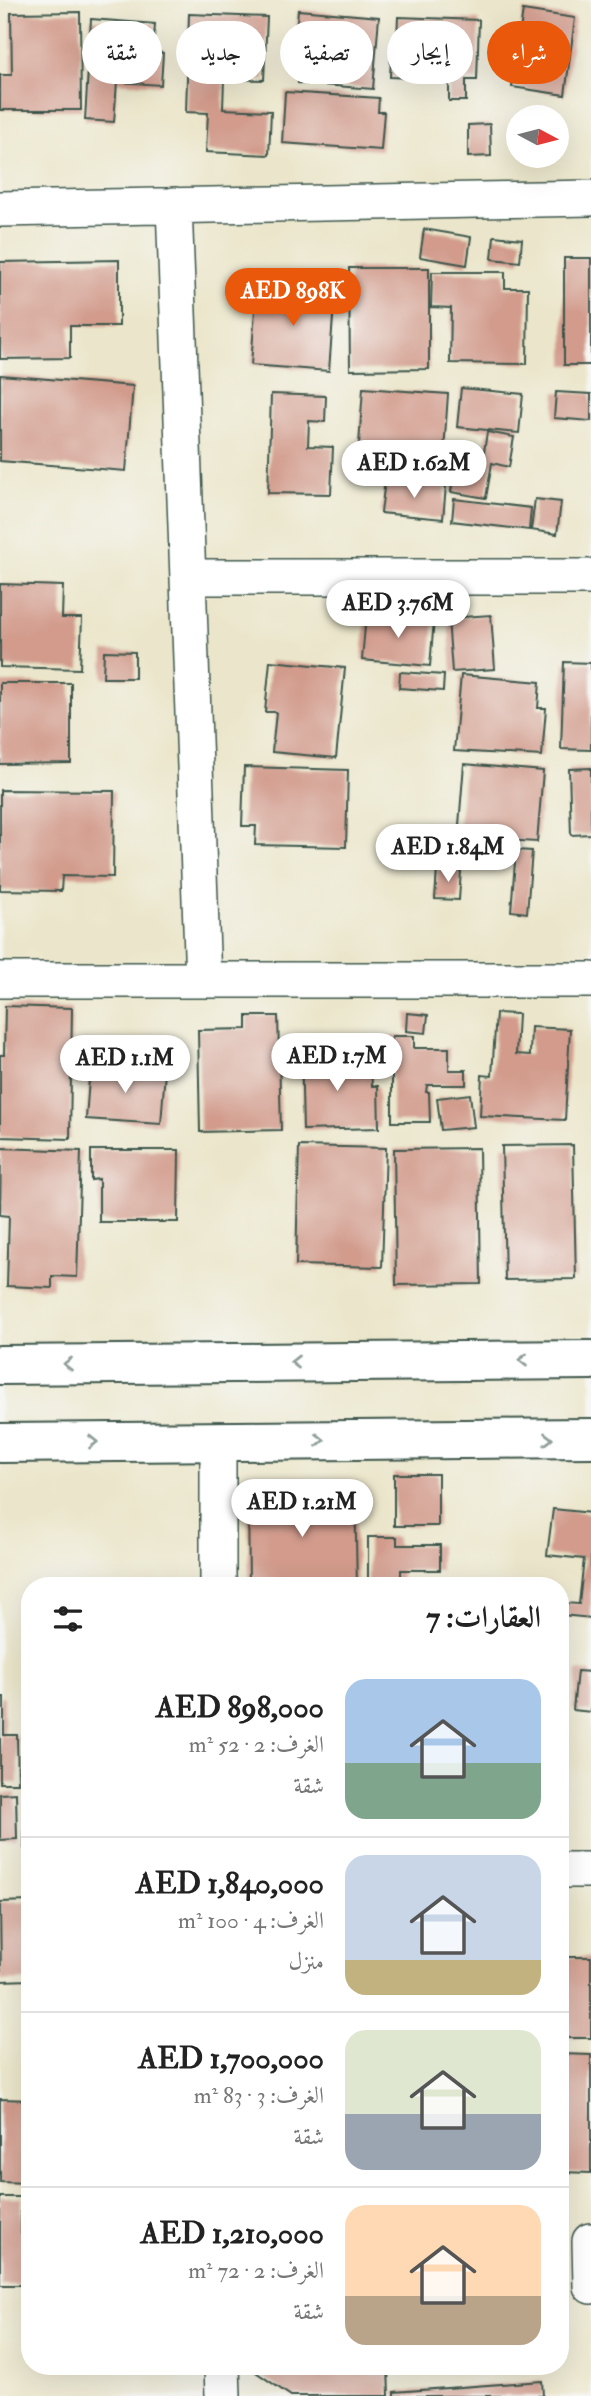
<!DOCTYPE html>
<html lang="ar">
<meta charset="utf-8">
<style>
:root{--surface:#fff;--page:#f6f6f6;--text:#222;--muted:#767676;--line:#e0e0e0;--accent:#ea580c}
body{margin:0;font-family:"IM FELL Double Pica",Amiri,serif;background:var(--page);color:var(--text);direction:rtl;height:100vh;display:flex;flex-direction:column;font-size:26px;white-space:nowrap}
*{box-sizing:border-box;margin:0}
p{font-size:23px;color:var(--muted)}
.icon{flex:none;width:38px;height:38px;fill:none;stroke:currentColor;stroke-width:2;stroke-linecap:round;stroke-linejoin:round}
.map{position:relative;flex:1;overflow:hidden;direction:ltr}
.panel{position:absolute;left:21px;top:1577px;width:548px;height:798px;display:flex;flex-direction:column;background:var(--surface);border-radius:28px;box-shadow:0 7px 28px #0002;direction:rtl}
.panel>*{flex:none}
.top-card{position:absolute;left:21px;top:21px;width:550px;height:63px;direction:rtl;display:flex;gap:14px}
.needle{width:46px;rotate:97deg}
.tools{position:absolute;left:506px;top:105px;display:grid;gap:14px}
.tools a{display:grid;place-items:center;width:63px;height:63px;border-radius:50%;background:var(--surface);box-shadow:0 7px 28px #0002;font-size:35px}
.price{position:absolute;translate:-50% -60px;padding:0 16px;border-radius:24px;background:#fff;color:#222;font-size:23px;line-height:46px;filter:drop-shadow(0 2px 4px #0008)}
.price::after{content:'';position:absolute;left:50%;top:42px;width:21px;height:16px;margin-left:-10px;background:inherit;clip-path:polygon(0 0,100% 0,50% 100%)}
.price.current{background:var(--accent);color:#fff}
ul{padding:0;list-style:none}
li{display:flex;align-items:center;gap:21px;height:175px;padding:0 28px}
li+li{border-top:2px solid var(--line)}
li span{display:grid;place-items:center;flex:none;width:196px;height:140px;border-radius:21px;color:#555}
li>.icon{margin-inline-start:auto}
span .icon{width:84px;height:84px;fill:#fffc;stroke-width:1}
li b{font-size:30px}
h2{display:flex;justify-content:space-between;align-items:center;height:84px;padding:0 28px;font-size:30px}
.pill{padding:0 24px;border-radius:32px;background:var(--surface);box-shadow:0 7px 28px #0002;font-size:24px;line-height:63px}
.pill.current{background:var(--accent);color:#fff}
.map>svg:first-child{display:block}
</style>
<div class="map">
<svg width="591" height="2396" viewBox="0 0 591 2396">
<rect width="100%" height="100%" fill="#f6f6f2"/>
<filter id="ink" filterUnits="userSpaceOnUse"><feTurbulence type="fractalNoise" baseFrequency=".0143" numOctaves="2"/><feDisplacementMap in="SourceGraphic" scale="14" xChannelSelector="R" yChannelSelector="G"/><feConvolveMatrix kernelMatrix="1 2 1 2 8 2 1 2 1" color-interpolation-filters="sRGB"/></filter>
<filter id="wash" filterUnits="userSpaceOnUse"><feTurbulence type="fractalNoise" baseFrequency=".00686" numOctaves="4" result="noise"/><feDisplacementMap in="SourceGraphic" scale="28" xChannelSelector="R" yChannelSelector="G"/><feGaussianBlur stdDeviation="1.57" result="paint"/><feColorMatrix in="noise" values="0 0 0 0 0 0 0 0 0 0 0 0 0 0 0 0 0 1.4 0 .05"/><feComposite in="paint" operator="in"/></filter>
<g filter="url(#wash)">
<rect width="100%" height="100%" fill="#ebe6cb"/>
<g id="blocks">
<path fill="#d29b8c" d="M298 10 379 17 373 89 298 83 300 55 294 54Z
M523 10 575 18 565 95 512 87Z
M80 12 81 110H0V75H12L11 13Z
M189 14 267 17 264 80 224 79 223 109 271 111 269 155 206 152 208 113 186 112Z
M398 17 479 20 477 80H466V101H449V81L458 80 390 77 392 39H397Z
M91 19 155 24 153 52 163 53 161 85 117 82 114 122 85 120Z
M285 92 379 98 378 112H384L381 150 282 143Z
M490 124 491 156 468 157V125Z
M424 229 471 237 467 265 420 257Z
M494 236 522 239 520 262 492 259Z
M564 258H591V365H564Z
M119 260V326H70V358L0 359V262Z
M349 268H429V369L350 370Z
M432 272H505V288H528L527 364 450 363 451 308 431 307Z
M257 284 335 290 329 371 251 365Z
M0 375 133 386 126 471 0 461Z
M363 388 448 394 444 451 359 445Z
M461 388 523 394 519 433 457 427Z
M556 392 591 394V421L554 418Z
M271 394 326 396 325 422 309 421 308 446 333 447 331 494 268 493Z
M487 432 514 437 509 467 492 463 486 498 451 492 458 448 484 452Z
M385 480 446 486 443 519 381 513Z
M454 499 531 508 529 530 452 521Z
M535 499 561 502 557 534 531 530Z
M0 584 63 586 62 618H82L80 669 0 667Z
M366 615 434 620 430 666 362 660Z
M491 615 495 669 452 672 448 618Z
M104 651 135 652V678H103Z
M270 661 345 668 336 758 272 752 276 712H265Z
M564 662 591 663V750L561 749Z
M400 672 444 675 443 691 399 688Z
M461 675 540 682 538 708H546L542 756 454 751Z
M0 683H71V763L0 764Z
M464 764 543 771 537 842 458 837Z
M244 767 348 770 346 847 255 845 256 826H242Z
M591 768V834L571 835 569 769Z
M0 790 114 791 113 877 62 876 61 891 0 890Z
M516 850 532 851 527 913 511 911Z
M437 869 461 870 459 900 435 899Z
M5 1006 72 1008 70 1139 0 1137V1055H4Z
M407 1013 428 1015 426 1033 406 1031Z
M496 1013 518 1014 516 1054 530 1055 531 1027 570 1029 565 1120 480 1116 482 1075 492 1076Z
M247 1016H278L281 1130 200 1132 198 1030 247 1029Z
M392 1036H414V1048H449V1070H466V1085H427L426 1092H429L430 1122H392Z
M301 1048H334V1064H371L372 1086H378L379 1128 303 1130Z
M90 1066 165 1071 161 1124 86 1119Z
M470 1094 474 1127 441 1130 437 1098Z
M573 1145 576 1279 505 1280 502 1146Z
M299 1146 386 1148 382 1267 296 1265Z
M1 1148 81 1151 77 1277 52 1276V1288L7 1286 9 1216 0 1215Z
M479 1148 481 1284 396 1285 394 1149Z
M91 1150H179L178 1222H99V1179L91 1180Z
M394 1474H438V1526H394Z
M355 1492 357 1586H249L248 1493Z
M553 1509 591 1513V1618L562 1615 563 1603 579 1604 584 1559 547 1555Z
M368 1537H397V1545H440V1570H401V1586H368Z
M577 1671 591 1672V1712L573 1710Z
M0 1697H4V1735H17L18 1783H0Z
M26 1790H30V1848H24Z
M16 1793 17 1839 0 1840V1794Z
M30 1901V1980L1 1981 0 1902Z
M560 1957H591V2038H564V1976H560Z
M560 2054 591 2055V2173L561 2172Z
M0 2099 30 2100V2183L0 2182Z
M0 2197H21V2234H30V2285H0Z
M247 2366H388L389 2396H291Z
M542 2381 543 2396H394V2392Z"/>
</g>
</g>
<g filter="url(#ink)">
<use href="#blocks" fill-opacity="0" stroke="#3e564b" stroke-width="2"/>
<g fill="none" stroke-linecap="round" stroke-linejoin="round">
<defs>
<path id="minor" d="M174 205 203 980
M0 209 591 198
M188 577H591
M0 980H591
M218 1441V1586
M560 1870H591
M590 2241 591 2286
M222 2366 223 2396"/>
<path id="tertiary" d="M0 1365 591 1360
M0 1443 591 1438"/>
</defs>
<use href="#minor" stroke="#3e564b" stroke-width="38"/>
<use href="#tertiary" stroke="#3e564b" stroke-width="42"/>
<use href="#minor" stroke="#fff" stroke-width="35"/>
<use href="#tertiary" stroke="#fff" stroke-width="38"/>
</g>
<defs><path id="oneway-chevron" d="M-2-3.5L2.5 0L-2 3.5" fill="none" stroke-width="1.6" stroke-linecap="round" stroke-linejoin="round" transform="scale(1.75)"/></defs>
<g stroke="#8f9e9a">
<use href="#oneway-chevron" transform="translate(523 1360) rotate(180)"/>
<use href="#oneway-chevron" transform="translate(295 1362) rotate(180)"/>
<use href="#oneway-chevron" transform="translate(68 1364) rotate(180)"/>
<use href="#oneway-chevron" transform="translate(548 1439)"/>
<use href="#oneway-chevron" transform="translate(320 1440)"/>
<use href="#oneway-chevron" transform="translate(93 1442)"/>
</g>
</g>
</svg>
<div class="tools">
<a><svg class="needle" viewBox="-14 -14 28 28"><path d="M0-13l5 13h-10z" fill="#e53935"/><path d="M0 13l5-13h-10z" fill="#767676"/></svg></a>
</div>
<b class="price current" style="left:293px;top:328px">AED 898K</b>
<b class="price" style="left:414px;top:500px">AED 1.62M</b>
<b class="price" style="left:398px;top:640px">AED 3.76M</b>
<b class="price" style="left:448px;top:884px">AED 1.84M</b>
<b class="price" style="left:337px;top:1093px">AED 1.7M</b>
<b class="price" style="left:125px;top:1095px">AED 1.1M</b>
<b class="price" style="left:302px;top:1539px">AED 1.21M</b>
<div class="top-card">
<a class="pill current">شراء</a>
<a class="pill">إيجار</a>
<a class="pill">تصفية</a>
<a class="pill">جديد</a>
<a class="pill">شقة</a>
</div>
<section class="panel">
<h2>العقارات: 7<svg class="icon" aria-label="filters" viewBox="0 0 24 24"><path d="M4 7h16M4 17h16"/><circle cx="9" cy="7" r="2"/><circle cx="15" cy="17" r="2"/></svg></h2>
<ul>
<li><span style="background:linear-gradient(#a9c7e8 60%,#7fa58c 0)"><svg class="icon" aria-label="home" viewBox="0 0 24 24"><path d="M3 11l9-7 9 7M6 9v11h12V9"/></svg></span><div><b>AED 898,000</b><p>الغرف: 2 · 52 m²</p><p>شقة</p></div></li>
<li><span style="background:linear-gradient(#c9d6e8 75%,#c2b280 0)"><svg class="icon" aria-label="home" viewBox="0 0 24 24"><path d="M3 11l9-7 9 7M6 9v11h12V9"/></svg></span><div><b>AED 1,840,000</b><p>الغرف: 4 · 100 m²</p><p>منزل</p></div></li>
<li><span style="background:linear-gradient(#dfe7d0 60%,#9aa5b1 0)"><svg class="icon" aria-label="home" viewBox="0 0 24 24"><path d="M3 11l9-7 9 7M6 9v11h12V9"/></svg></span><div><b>AED 1,700,000</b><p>الغرف: 3 · 83 m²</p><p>شقة</p></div></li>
<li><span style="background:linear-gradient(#ffd9b3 65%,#b9a48a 0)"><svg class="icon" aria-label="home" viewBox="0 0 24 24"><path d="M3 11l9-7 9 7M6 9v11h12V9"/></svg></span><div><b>AED 1,210,000</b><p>الغرف: 2 · 72 m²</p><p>شقة</p></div></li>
</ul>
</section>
</div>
